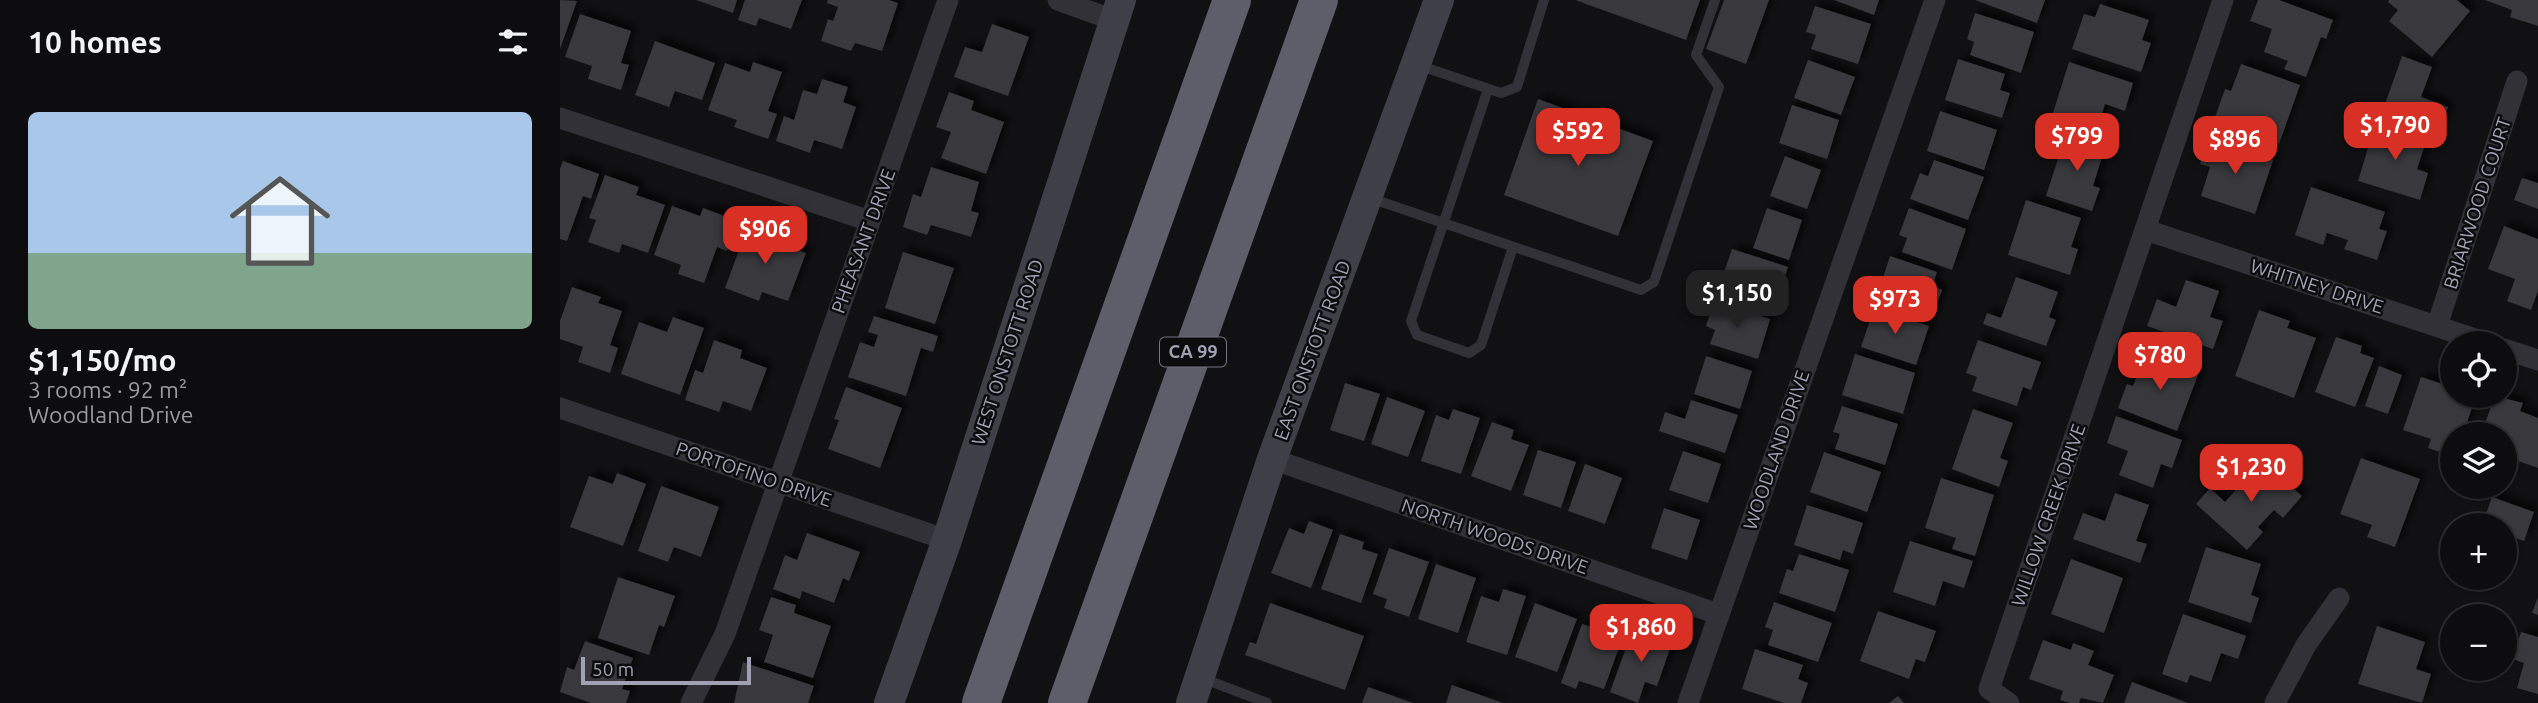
<!DOCTYPE html>
<meta charset="utf-8">
<style>
:root{--surface:#0d0c0e;--page:#1b1a1c;--text:#f1f3f6;--muted:#9a9b9e;--line:#2d2c2e;--accent:#d93025}
body{margin:0;font-family:Ubuntu,sans-serif;background:var(--page);color:var(--text);height:100vh;display:flex;flex-direction:column;font-size:26px;white-space:nowrap}
*{box-sizing:border-box;margin:0}
p{font-size:23px;color:var(--muted)}
.icon{flex:none;width:38px;height:38px;fill:none;stroke:currentColor;stroke-width:2;stroke-linecap:round;stroke-linejoin:round}
.map{position:relative;flex:1;overflow:hidden}
.sheet{display:flex;flex-direction:column;background:var(--surface);width:560px}
.sheet>*{flex:none}
.tools{position:absolute;left:1880px;top:331px;display:grid;gap:14px}
.tools a{display:grid;place-items:center;width:77px;height:77px;border-radius:50%;background:var(--surface);box-shadow:0 2px 5px #0004,0 0 0 2px var(--line);font-size:35px}
.scale{position:absolute;left:21px;bottom:18px;width:170px;box-sizing:border-box;padding-left:7px;border:4px solid #a0a2b4;border-top:0;font-size:19px;line-height:24px;white-space:nowrap;color:#a0a2b4;-webkit-text-stroke:5px #0c0b0d;paint-order:stroke}
.price{position:absolute;translate:-50% -60px;padding:0 16px;border-radius:14px;background:var(--accent);color:#fff;font-size:23px;line-height:46px;filter:drop-shadow(0 2px 4px #0008)}
.price::after{content:'';position:absolute;left:50%;top:42px;width:21px;height:16px;margin-left:-10px;background:inherit;clip-path:polygon(0 0,100% 0,50% 100%)}
.price.active{background:#222;color:#fff}
ul{padding:0;list-style:none}
li{display:grid;align-content:center;gap:14px;height:371px;padding:0 28px}
li span{display:grid;place-items:center;height:217px;border-radius:10px;color:#555}
li>.icon{margin-inline-start:auto}
span .icon{width:126px;height:126px;fill:#fffc;stroke-width:1}
li b{font-size:30px}
h2{display:flex;justify-content:space-between;align-items:center;height:84px;padding:0 28px;font-size:30px}
main{display:flex;flex:1;min-height:0}
.map>svg:first-child{display:block}
</style>
<main>
<section class="sheet">
<h2>10 homes<svg class="icon" aria-label="filters" viewBox="0 0 24 24"><path d="M4 7h16M4 17h16"/><circle cx="9" cy="7" r="2"/><circle cx="15" cy="17" r="2"/></svg></h2>
<ul>
<li><span style="background:linear-gradient(#a9c7e8 65%,#7fa58c 0)"><svg class="icon" aria-label="home" viewBox="0 0 24 24"><path d="M3 11l9-7 9 7M6 9v11h12V9"/></svg></span><div><b>$1,150/mo</b><p>3 rooms · 92 m²</p><p>Woodland Drive</p></div></li>
</ul>
</section>
<div class="map">
<svg width="1978" height="703" viewBox="0 0 1978 703">
<defs>
<filter id="shadow"><feDropShadow dx="6" dy="-6" stdDeviation="3.5" flood-color="#0009"/></filter>
</defs>
<rect width="100%" height="100%" fill="#111012"/>
<path fill="#38373d" filter="url(#shadow)" d="M0 0 17 1 0 49Z
M136 0H177L173 13Z
M185 0H242L231 29 199 18 196 26 178 20Z
M268 0H329L338 3 322 51 295 43 291 51 261 41 268 19 273 21 278 7 267 3Z
M1015 0H1140L1126 40Z
M1164 0H1209L1186 64 1146 49Z
M1274 0H1319L1314 15Z
M1415 0H1485L1477 23Z
M1698 0H1719L1773 20 1766 39 1761 37 1746 77 1724 69 1728 61 1704 52 1712 29 1690 21Z
M1829 0H1897L1910 11 1872 57 1829 21 1838 10 1828 2Z
M1925 0H1978V26L1950 17 1952 10Z
M1540 4 1589 20 1582 40 1591 43 1581 72 1512 49 1524 14 1535 17Z
M1255 6 1311 24 1298 64 1251 49 1256 35 1246 32Z
M1415 13 1474 32 1461 73 1410 55 1414 42 1407 39Z
M20 14 71 31 61 63 69 65 61 90 28 79 32 66 5 57Z
M432 24 469 37 448 96 394 77 405 47 422 52Z
M95 41 155 63 142 100 115 91 109 107 75 95Z
M1842 56 1872 67 1861 97 1888 107 1880 130 1823 110Z
M1398 59 1445 74 1440 90 1450 93 1442 118 1385 100Z
M1248 60 1295 77 1281 115 1234 98Z
M193 62 222 72 208 111 217 114 208 139 174 127 177 120 148 110 165 63 190 72Z
M1509 62 1573 83 1565 111 1545 104 1537 131 1492 116Z
M1681 64 1740 85 1719 144 1654 120 1665 89 1671 91Z
M262 79 288 87 283 102 296 107 282 149 254 140 250 153 216 141 224 116 234 120 243 90 257 94Z
M389 92 414 101 411 110 444 122 426 174 381 158 391 132 376 127Z
M978 99 1093 141 1058 236 944 195Z
M1232 105 1279 120 1267 159 1219 143Z
M1380 111 1437 130 1424 170 1367 151Z
M1816 122 1867 138 1857 169 1868 173 1860 200 1798 181Z
M1506 134 1545 147 1533 186 1540 188 1532 211 1486 196Z
M1648 138 1713 160 1695 214 1641 196 1650 167 1640 164Z
M1225 156 1261 170 1247 209 1210 196Z
M1374 160 1424 177 1408 220 1350 199 1360 173 1368 176Z
M3 161 39 174 31 199 23 196 7 241 0 239V169Z
M371 167 419 182 411 211 419 213 411 237 371 225 367 235 343 227 353 194 361 197Z
M45 175 79 187 76 195 105 205 88 253 62 244 59 253 28 242 36 220 29 218Z
M1962 178 1978 183V209L1954 200Z
M1751 187 1825 212 1819 229 1827 231 1817 260 1784 249 1788 240 1767 233 1763 245 1735 235Z
M1466 200 1521 218 1511 247 1518 249 1510 275 1448 255Z
M112 206 140 216 143 208 178 221 167 251 157 247 144 283 118 274 121 265 94 255Z
M1207 208 1242 220 1229 260 1193 248Z
M1349 208 1406 229 1392 270 1342 252 1347 238 1339 235Z
M189 223 220 234 217 242 246 253 228 301 202 292 199 301 165 288Z
M1944 226 1978 239V291L1971 310 1947 301 1955 279 1928 269Z
M1172 249 1228 267 1214 309 1158 290Z
M343 252 394 268 375 324 325 308Z
M1330 256 1377 272 1372 286 1382 290 1373 315 1317 296Z
M1456 277 1498 292 1489 317 1496 320 1486 346 1423 324 1427 313 1441 318Z
M1626 280 1659 291 1650 317 1663 321 1653 349 1587 326 1597 299 1616 307Z
M12 287 41 297 38 303 62 311 50 345 58 348 50 373 18 362 23 347 0 339V321Z
M1154 301 1210 319 1198 359 1150 344 1155 330 1146 326Z
M1314 308 1369 326 1356 365 1301 347Z
M1699 310 1730 321 1727 328 1756 338 1734 398 1675 376Z
M314 316 378 336 373 352 361 348 346 396 288 377 300 342 314 347 318 335 308 332Z
M113 317 144 328 120 395 61 374 79 322 107 332Z
M1776 337 1802 346 1800 353 1814 358 1795 407 1755 392Z
M154 340 182 350 180 358 207 368 191 411 163 401 159 412 125 400 135 370 143 373Z
M1418 340 1481 362 1471 390 1463 387 1457 406 1412 391 1417 377 1406 373Z
M1295 354 1355 373 1343 414 1282 395Z
M1592 354 1639 372 1617 431 1558 408 1567 384 1573 386 1581 365 1586 367Z
M1146 356 1192 371 1180 409 1134 394Z
M1819 366 1842 375 1828 414 1805 406Z
M1861 377 1892 387V396H1916L1903 434H1892V456L1868 448 1871 439 1843 430Z
M785 383 820 394 804 441 770 430Z
M286 387 342 408 320 468 268 449 279 420 274 419Z
M1935 396 1963 403 1960 411 1978 418V468L1944 456V434H1921Z
M827 397 865 411 848 457 811 444Z
M1131 400 1178 415 1165 453 1099 431 1105 412 1125 419Z
M1282 406 1338 424 1325 465 1275 449 1280 434 1273 432Z
M893 409 920 418 901 474 861 461 876 415 889 420Z
M1413 409 1453 423 1440 458 1448 461 1439 487 1392 469Z
M1556 416 1622 440 1612 468 1601 464 1593 488 1559 475 1568 451 1547 443Z
M932 422 954 430 951 439 969 445 951 491 911 476Z
M978 450 1016 462 1001 508 963 495Z
M1123 451 1161 464 1148 503 1109 490Z
M1264 452 1321 472 1307 512 1250 492Z
M1801 458 1860 479 1835 547 1807 537 1812 525 1780 514Z
M1702 461 1742 496 1723 518 1714 510 1698 527 1703 532 1687 550 1636 504 1650 488 1665 502Z
M1025 464 1062 478 1045 524 1008 511Z
M57 473 86 484 63 546 10 527 29 476 53 484Z
M1381 478 1434 495 1415 556 1392 549 1396 538 1365 528Z
M101 486 159 507 141 557 114 547 108 562 78 551Z
M1555 493 1589 505 1576 541 1587 544 1580 563 1513 539 1523 513 1545 521Z
M1932 497 1974 512 1964 541 1944 534V525H1922Z
M1247 505 1303 523 1293 554 1283 550 1280 560 1234 545Z
M1104 508 1140 520 1127 560 1091 548Z
M749 521 773 530 751 588 711 573 729 528 744 534Z
M247 533 300 552 289 581 283 578 274 603 242 591 240 599 213 589 225 555 237 560Z
M780 534 804 542 802 549 818 554 801 603 761 589Z
M1350 541 1413 561 1404 588 1383 581 1375 606 1333 592Z
M1646 547 1701 564 1691 595 1699 598 1691 623 1628 602Z
M829 548 869 562 849 617 824 608 827 599 813 594Z
M1239 554 1289 570 1275 612 1219 593 1227 569 1233 571Z
M1511 559 1563 578 1544 633 1491 614Z
M876 564 916 578 898 633 858 619Z
M58 577 115 596 104 627 99 625 89 655 38 638Z
M943 589 966 596 947 655 906 642 921 596 939 602Z
M211 597 236 605 234 613 271 626 253 678 204 662 213 635 199 630Z
M1978 597V615L1972 613Z
M1214 602 1272 623 1258 662 1208 645 1213 630 1205 627Z
M710 603 804 636 785 690 685 655 690 642 696 644Z
M975 603 1017 619 997 672 955 657Z
M1318 611 1376 631 1365 662 1356 659 1349 679 1300 661Z
M1623 614 1686 636 1678 659 1661 653 1651 682 1630 675 1627 683 1602 674Z
M1038 621 1065 631 1044 689 1019 681 1016 689 1001 683 1022 624 1035 628Z
M1074 626 1113 640 1097 686 1085 682 1078 703 1050 692Z
M1817 626 1865 642 1856 669 1871 674 1862 703 1798 684Z
M1961 632 1978 637V694L1957 688 1964 663 1952 659Z
M1483 640 1511 650 1513 643 1534 651 1528 665 1554 675 1543 703 1521 698 1519 703H1510L1500 700 1503 691 1469 679Z
M25 641 73 658 62 689 70 691 66 703H31L0 692 7 667 14 670Z
M1195 649 1243 665 1238 679 1248 683 1241 703H1224L1182 689Z
M183 662 254 686 248 703H174Z
M1572 682 1628 703H1564Z
M892 685 943 703H886Z
M808 687 853 703H802Z
M1338 696 1344 703H1329Z"/>
<g fill="none" stroke-linecap="round" stroke-linejoin="round">
<path stroke="#313137" stroke-width="10" d="M858 65 941 93 957 87 984 0
M928 89 851 321 857 335 909 353 921 345 953 247
M810 198 1081 290 1094 282 1159 87 1136 55 1155 0
M642 678 707 703"/>
<path stroke="#313137" stroke-width="21" d="M498 0 554 20
M0 118 310 221
M1586 230 1927 343
M1877 326 1957 81
M1944 349 1978 360
M0 408 387 540
M712 459 1158 614
M131 703 165 634 388 0
M1128 703 1375 0
M1449 703 1429 689 1663 0
M1715 703 1746 645 1779 598"/>
<path stroke="#3f3f48" stroke-width="30" d="M329 703 387 540 561 0
M631 703 712 459 879 0"/>
<path stroke="#5d5e69" stroke-width="38" d="M421 703 672 0
M507 703 759 0"/>
</g>
<g text-anchor="middle" stroke-width="5" stroke-linejoin="round" paint-order="stroke">
<rect fill="#0c0b0d" stroke="#747582" stroke-width="2" x="600" y="337.5" width="66" height="29" rx="5"/>
<g font-size="18" font-weight="bold" fill="#a0a2b4">
<text x="633" y="358">CA 99</text>
</g>
<g font-size="19" fill="#a0a2b4" stroke="#0c0b0d">
<text transform="translate(1917 203) rotate(-72)" y="7">BRIARWOOD COURT</text>
<text transform="translate(303 241) rotate(-70)" y="7">PHEASANT DRIVE</text>
<text transform="translate(1757 286) rotate(18)" y="7">WHITNEY DRIVE</text>
<text transform="translate(752 350) rotate(-70)" y="7">EAST ONSTOTT ROAD</text>
<text transform="translate(447 352) rotate(-72)" y="7">WEST ONSTOTT ROAD</text>
<text transform="translate(1216 450) rotate(-71)" y="7">WOODLAND DRIVE</text>
<text transform="translate(194 474) rotate(19)" y="7">PORTOFINO DRIVE</text>
<text transform="translate(1488 515) rotate(-71)" y="7">WILLOW CREEK DRIVE</text>
<text transform="translate(935 536) rotate(19)" y="7">NORTH WOODS DRIVE</text>
</g>
</g>
</svg>
<div class="tools">
<a><svg class="icon" aria-label="locate" viewBox="0 0 24 24"><circle cx="12" cy="12" r="6"/><path d="M12 2v4M12 18v4M2 12h4M18 12h4"/></svg></a>
<a><svg class="icon" aria-label="layers" viewBox="0 0 24 24"><path d="M12 4l9 5-9 5-9-5zM3 14l9 5 9-5"/></svg></a>
<a>+</a>
<a>−</a>
</div>
<div class="scale">50 m</div>
<b class="price" style="left:1835px;top:162px">$1,790</b>
<b class="price" style="left:1018px;top:168px">$592</b>
<b class="price" style="left:1517px;top:173px">$799</b>
<b class="price" style="left:1675px;top:176px">$896</b>
<b class="price" style="left:205px;top:266px">$906</b>
<b class="price active" style="left:1177px;top:330px">$1,150</b>
<b class="price" style="left:1335px;top:336px">$973</b>
<b class="price" style="left:1600px;top:392px">$780</b>
<b class="price" style="left:1691px;top:504px">$1,230</b>
<b class="price" style="left:1081px;top:664px">$1,860</b>
</div>
</main>
